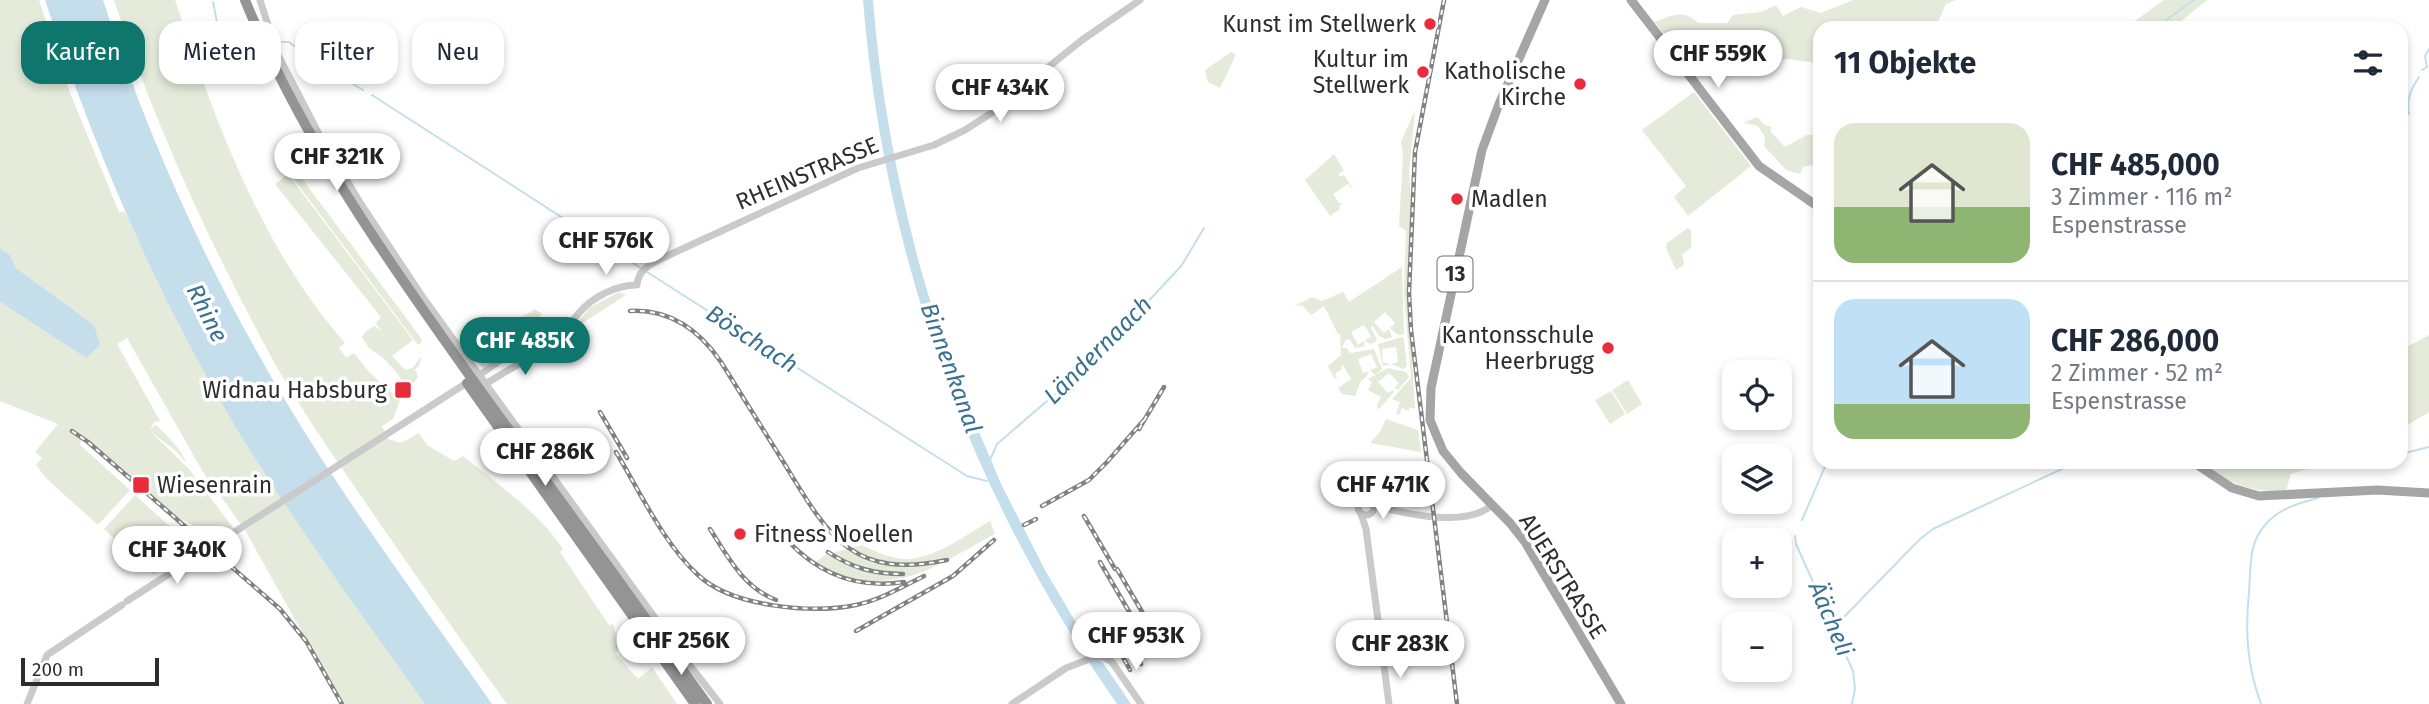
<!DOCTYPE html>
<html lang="de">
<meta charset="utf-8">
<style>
:root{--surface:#fff;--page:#f6f6f7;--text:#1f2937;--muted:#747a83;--line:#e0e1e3;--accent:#0f766e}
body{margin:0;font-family:"Fira Sans",sans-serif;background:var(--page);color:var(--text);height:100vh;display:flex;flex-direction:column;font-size:26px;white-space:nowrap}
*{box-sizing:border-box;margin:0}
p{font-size:23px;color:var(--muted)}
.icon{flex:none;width:38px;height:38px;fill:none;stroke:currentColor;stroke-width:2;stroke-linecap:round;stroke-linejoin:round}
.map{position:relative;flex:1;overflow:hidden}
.details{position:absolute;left:1813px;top:21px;width:595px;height:448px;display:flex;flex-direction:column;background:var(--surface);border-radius:21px;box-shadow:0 4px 10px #0003}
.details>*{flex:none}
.top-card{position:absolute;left:21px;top:21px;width:665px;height:63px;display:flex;gap:14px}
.controls{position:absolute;left:1722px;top:360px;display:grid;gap:14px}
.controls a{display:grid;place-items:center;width:70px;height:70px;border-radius:14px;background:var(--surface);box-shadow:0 4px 10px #0003;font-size:35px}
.scale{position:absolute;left:21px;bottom:18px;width:138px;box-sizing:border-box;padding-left:7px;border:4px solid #2d2d2d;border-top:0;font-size:19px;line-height:24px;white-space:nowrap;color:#2d2d2d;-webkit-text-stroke:5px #fff;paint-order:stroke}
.price{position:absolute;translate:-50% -60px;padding:0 16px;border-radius:24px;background:#fff;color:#222;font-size:23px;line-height:46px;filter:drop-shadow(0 2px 4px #0008)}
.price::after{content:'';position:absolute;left:50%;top:42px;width:21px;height:16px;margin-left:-10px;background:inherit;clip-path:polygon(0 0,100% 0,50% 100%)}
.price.selected{background:var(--accent);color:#fff}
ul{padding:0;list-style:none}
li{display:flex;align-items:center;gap:21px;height:175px;padding:0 21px}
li+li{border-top:2px solid var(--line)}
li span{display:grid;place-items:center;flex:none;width:196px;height:140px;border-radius:21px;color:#555}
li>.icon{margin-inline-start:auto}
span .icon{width:84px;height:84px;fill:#fffc;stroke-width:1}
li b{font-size:30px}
h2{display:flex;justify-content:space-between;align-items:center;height:84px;padding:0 21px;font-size:30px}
.tag{padding:0 24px;border-radius:21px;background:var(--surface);box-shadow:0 4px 10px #0003;font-size:24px;line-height:63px}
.tag.selected{background:var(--accent);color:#fff}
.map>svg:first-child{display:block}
</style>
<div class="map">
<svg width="2429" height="704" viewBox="0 0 2429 704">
<rect width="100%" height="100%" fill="#fff"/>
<path fill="#e4ebda" d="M0 0H39L70 93 119 212H125L179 325 216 394 361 614 425 704H342L245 530 203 472 127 338 117 344 160 421 154 422 150 429 156 425C167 436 182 449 186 463L176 451 150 431 189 469 234 529C206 541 191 520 167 513L82 440 79 444 130 490 98 525 47 479 36 465 42 458 35 452 58 424 0 401V302L86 358 94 325 16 268 10 255 0 248Z
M114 0H175C215 121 260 246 345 343L339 348 346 358 354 353 370 373 400 400 393 419 382 426 388 439 401 443 419 433 427 445 454 461 463 456C498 484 538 512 563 549L560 552 609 625 613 624 616 635 622 646 615 653 638 679 652 667 677 704H507C457 635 409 566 361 496 331 452 300 408 274 362 211 247 155 125 114 0Z
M1853 0H1956L1946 4 1935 28H1820L1818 63 1786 59 1767 61 1697 39H1669L1654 22C1670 16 1684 8 1698 23H1727L1733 15 1761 12 1776 5 1783 16 1801 7 1821 13Z
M2164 0H2207L2173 28H2125Z
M1231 52 1236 55 1220 88 1208 82 1205 70Z
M1694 92 1751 166 1688 216 1674 197 1686 186 1642 130Z
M1415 110 1409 173 1411 199 1408 291 1415 409 1410 407 1408 411 1402 408 1399 415 1396 414 1400 402 1392 399 1411 378 1404 293 1406 231 1399 226 1403 155 1401 142Z
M1757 117 1766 126H1771V132L1785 147 1807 135H1820V168L1818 164 1803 167 1800 174 1786 170 1764 146 1765 137 1758 126 1743 123Z
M1334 154 1345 173 1343 171 1338 174 1340 177 1344 175 1355 193 1348 184 1333 194 1339 203H1343L1339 206 1340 209 1330 216 1305 180Z
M288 174 413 340 392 356 405 370 412 368 422 356 419 366 414 370 416 371 418 377 410 388H406C401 377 391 365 382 357 372 350 368 349 362 337L366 331 374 326 381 331 376 323 381 317 275 184Z
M290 174 300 176 421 338 422 342 418 345Z
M1688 228 1691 230V248L1682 254 1684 265 1676 270 1666 248 1667 243Z
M1402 267 1404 334 1398 335 1390 328 1395 323 1385 312 1374 322 1384 333 1389 329 1392 337 1386 339 1379 336 1372 325 1371 328 1377 339 1375 342 1370 344 1365 341 1371 336 1364 325 1351 332 1358 345 1364 341 1365 346 1355 348 1350 340 1346 339 1342 348H1347L1350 353 1374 349 1382 369 1375 375 1370 370 1377 367 1371 354 1358 359 1363 373 1369 371 1367 376 1361 381 1355 396 1342 394 1338 388 1351 379 1343 365 1341 367 1342 369 1335 374 1337 377 1335 379 1328 366 1341 355 1340 334H1338L1324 306 1311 315 1302 305 1294 306 1312 297 1322 301 1343 292 1349 302Z
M619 292 626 295 578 326 575 333 549 350 558 338 573 329 589 308Z
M535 309 542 314 536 322 519 331 508 352 483 368 469 352 504 329 506 331 511 329V324Z
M2429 335V412L2401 429V350Z
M1402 337 1404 340 1407 366 1403 369 1391 364 1398 362 1396 347 1382 349 1383 363H1389V365L1383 366 1378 344Z
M1388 368 1406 372 1409 377 1398 390 1394 388 1399 383 1389 373 1378 382 1388 393 1393 390 1394 392 1378 410 1377 405 1381 397 1368 390 1372 382 1368 379Z
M1628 380 1642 404 1627 414 1612 390Z
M1611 391 1625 414 1610 424 1595 400Z
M1386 419 1418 430 1421 452 1370 443 1380 432Z
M2200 462H2331L2291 474 2286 491C2252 493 2226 483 2200 462Z
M135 495 186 541 154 575 104 529Z
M990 521 995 534C947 559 903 594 845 576 835 573 825 567 816 562L825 555 862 545C876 552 893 560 909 559 937 557 966 535 990 521Z"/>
<path fill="#c5deec" d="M45 0H103C149 141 211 278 288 405 350 508 423 605 492 704H425C362 615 297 527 240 434 157 298 95 150 45 0Z
M863 0H873C880 92 897 181 921 270 929 298 938 326 947 352 951 365 959 374 960 387L1002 486 1045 570 1078 626 1131 704H1117C969 492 884 258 863 0Z
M0 248 10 255 16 268 94 325 100 345 86 358 0 302Z"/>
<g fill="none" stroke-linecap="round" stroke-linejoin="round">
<path stroke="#c5deec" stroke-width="2" d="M213 2 217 22 233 56 241 59 252 55
M2155 28 2194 0
M280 42H289L310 58 363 90
M2422 70 2427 67 2425 56 2429 49
M372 95 642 269
M2401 114H2409C2406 99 2411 89 2419 77
M647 272 967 476 987 481
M2401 454 2429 447
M990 460 997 444 1089 365 1182 265 1204 228
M1802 520 1827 462
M1795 536 1796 544 1853 671 1855 689 1852 704
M1836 633 1842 619 1920 539 1933 529 2077 462
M2261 704C2247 666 2245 631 2249 592 2251 568 2248 544 2265 525 2278 509 2299 503 2318 498"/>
<path stroke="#cacaca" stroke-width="7" d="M260 0 277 53 320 136 361 204 422 296 684 658 720 704
M528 330 546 340 553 338 554 331 550 326H546L540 329V335
M554 336C568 329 569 325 578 314 592 297 616 285 637 285 638 268 653 263 667 256L858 168 934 145 965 130 990 114 1082 40 1140 0
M478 376 515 350 524 332 534 328H541
M487 383 537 353 548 340
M1358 507a8 8 0 1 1 16 0a8 8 0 1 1-16 0Z
M1374 505C1404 514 1466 528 1492 505
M1361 514 1366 529 1389 704
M127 601 468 382
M27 704 47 655 122 605
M1012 704 1066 668 1100 655 1112 662 1141 704"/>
<path stroke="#a5a5a5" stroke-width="9" d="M1545 0 1499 104 1482 150 1431 388 1430 420 1443 451 1461 473 1510 523 1525 542 1621 704
M1631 0 1759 166 1820 208
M2193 462 2232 488 2259 496 2377 490 2429 493"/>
<path stroke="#949494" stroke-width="10" d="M245 0C303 142 391 266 480 390 556 494 632 599 707 704
M467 383 695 704"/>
<defs>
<path id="rail" d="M1444 0 1415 152 1409 293 1411 330 1457 704
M630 311C670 309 699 330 721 362 742 396 763 429 784 463 828 535 851 580 947 560
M600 412 627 458
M1139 429 1164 387
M72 431 88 442 280 609 306 641 342 704
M616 452C640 492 664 544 698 575 732 607 812 614 856 605 880 600 902 587 924 576
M1042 506 1089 480 1107 462 1144 420
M1084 516 1115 569
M1024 525 1036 519
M710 529C728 557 743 587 776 600
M788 541C820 575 858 589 904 582
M828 552C852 568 874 574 903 574
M1100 562 1155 656
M1117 569 1165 651
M1115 619 1141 664
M1105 625 1130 670
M856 631 953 576 994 540"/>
</defs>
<use href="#rail" stroke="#828282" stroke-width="4.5"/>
<use href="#rail" stroke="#fff" stroke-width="2" stroke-dasharray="5" stroke-linecap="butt"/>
</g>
<g fill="#e92b3c" stroke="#fff" stroke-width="2.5">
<circle cx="1430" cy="24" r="7"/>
<circle cx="1423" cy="72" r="7"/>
<circle cx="1580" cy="84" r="7"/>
<circle cx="1457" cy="199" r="7"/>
<circle cx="1608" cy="348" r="7"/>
<rect x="394" y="381" width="18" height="18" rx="3.5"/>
<rect x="132" y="476" width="18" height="18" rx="3.5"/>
<circle cx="740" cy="534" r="7"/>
</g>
<g text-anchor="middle" stroke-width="7" stroke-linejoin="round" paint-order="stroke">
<rect fill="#fff" stroke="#6c6c6c" stroke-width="2" x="1437.5" y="256.5" width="35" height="35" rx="5"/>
<g font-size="21" font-weight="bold" fill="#2d2d2d">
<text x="1455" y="281">13</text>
</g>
<g font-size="23" fill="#2d2d2d" stroke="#fff" text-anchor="end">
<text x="1416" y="32">Kunst im Stellwerk</text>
<text x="1409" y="67">Kultur im<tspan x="1409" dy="26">Stellwerk</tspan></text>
<text x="1566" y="79">Katholische<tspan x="1566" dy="26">Kirche</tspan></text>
<text x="1471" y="207" text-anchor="start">Madlen</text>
<text x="1594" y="343">Kantonsschule<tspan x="1594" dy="26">Heerbrugg</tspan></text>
<text x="387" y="398">Widnau Habsburg</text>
<text x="157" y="493" text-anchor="start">Wiesenrain</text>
<text x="754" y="542" text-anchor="start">Fitness Noellen</text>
</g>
<g font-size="23" fill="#2d2d2d" stroke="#fff">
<text transform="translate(807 173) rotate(-23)" y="8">RHEINSTRASSE</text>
<text transform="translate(1563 576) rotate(58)" y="8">AUERSTRASSE</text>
</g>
<g font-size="24" font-style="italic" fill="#3a7190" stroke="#fff">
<text transform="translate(207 313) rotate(63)" y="8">Rhine</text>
<text transform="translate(752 339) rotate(33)" y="8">Böschach</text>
<text transform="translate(1098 350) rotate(-45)" y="8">Ländernaach</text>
<text transform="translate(951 368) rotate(70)" y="8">Binnenkanal</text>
<text transform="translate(1831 619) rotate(67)" y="8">Äächeli</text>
</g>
</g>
</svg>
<div class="controls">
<a><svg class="icon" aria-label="locate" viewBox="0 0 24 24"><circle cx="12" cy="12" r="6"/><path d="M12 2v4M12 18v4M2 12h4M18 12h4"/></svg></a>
<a><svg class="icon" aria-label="layers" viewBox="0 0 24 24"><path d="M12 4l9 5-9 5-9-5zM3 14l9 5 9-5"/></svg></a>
<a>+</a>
<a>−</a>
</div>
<div class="scale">200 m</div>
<b class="price" style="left:1718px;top:90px">CHF 559K</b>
<b class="price" style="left:1000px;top:124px">CHF 434K</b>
<b class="price" style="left:337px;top:193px">CHF 321K</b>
<b class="price" style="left:606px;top:277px">CHF 576K</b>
<b class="price selected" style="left:525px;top:377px">CHF 485K</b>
<b class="price" style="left:545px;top:488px">CHF 286K</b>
<b class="price" style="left:1383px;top:521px">CHF 471K</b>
<b class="price" style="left:177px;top:586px">CHF 340K</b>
<b class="price" style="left:1136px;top:672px">CHF 953K</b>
<b class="price" style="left:681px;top:677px">CHF 256K</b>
<b class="price" style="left:1400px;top:680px">CHF 283K</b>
<div class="top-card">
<a class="tag selected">Kaufen</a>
<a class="tag">Mieten</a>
<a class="tag">Filter</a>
<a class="tag">Neu</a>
</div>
<section class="details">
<h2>11 Objekte<svg class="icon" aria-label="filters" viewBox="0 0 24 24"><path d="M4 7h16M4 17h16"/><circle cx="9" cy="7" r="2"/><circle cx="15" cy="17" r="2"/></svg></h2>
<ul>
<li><span style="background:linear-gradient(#dfe7d0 60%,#8fb573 0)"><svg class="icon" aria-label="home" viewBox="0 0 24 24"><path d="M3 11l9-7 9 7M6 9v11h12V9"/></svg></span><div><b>CHF 485,000</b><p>3 Zimmer · 116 m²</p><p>Espenstrasse</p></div></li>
<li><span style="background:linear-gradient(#bfe0f5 75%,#8fb573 0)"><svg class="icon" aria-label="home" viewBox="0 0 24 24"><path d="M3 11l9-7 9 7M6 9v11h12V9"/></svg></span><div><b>CHF 286,000</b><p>2 Zimmer · 52 m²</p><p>Espenstrasse</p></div></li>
</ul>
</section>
</div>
